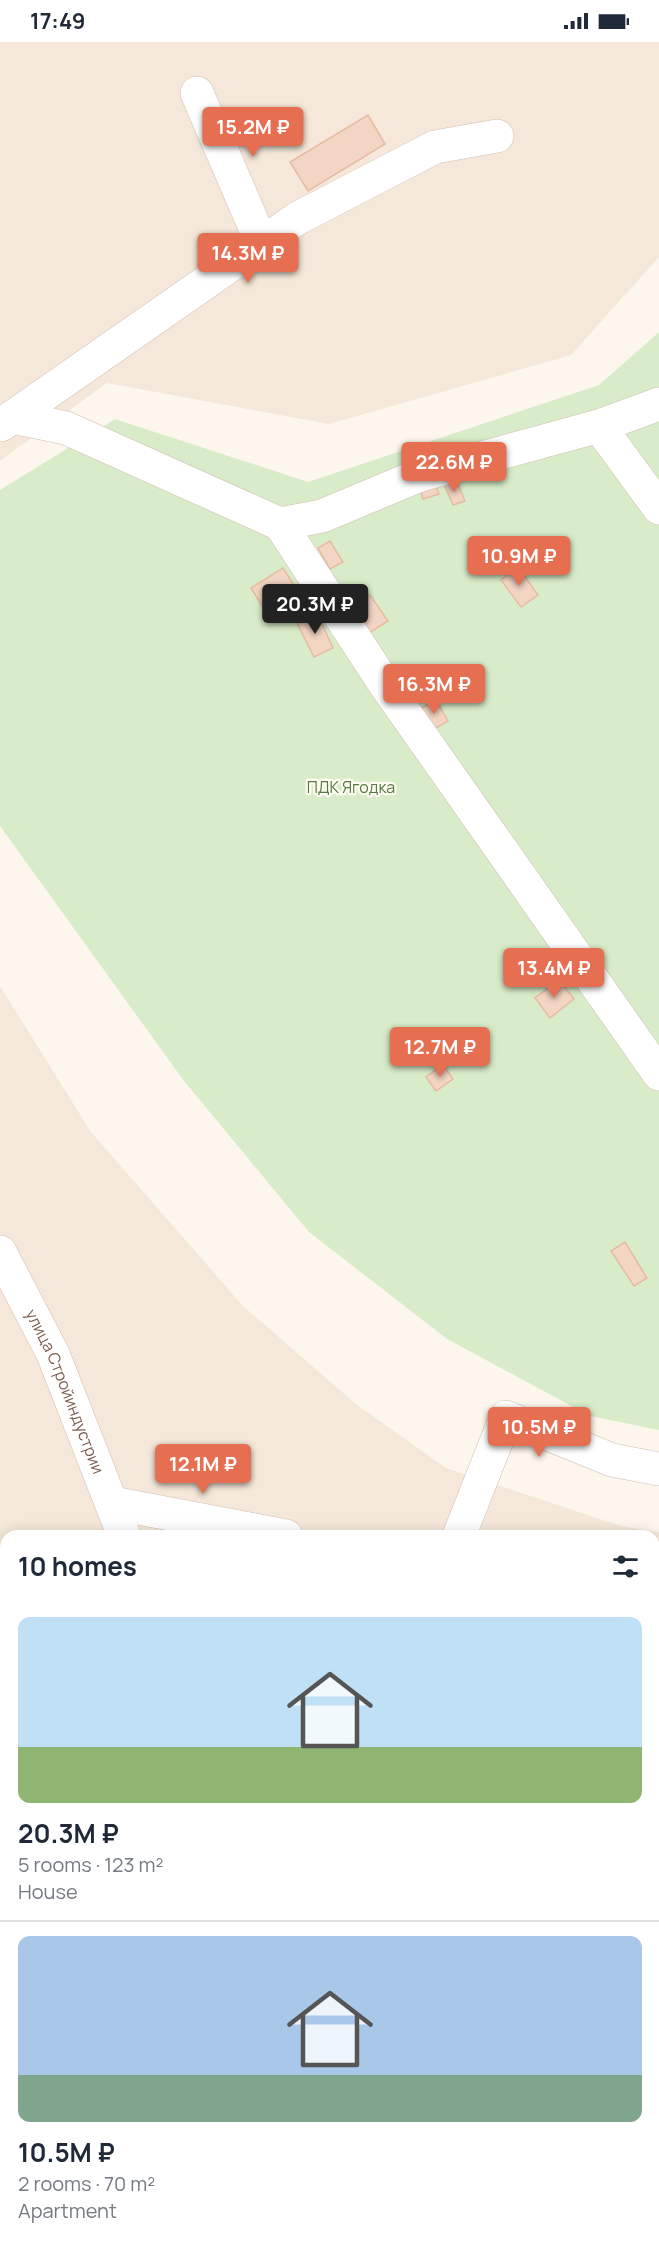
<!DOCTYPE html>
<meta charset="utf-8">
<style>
:root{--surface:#fff;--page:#f2f2f3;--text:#1f2937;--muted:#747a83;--line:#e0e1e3;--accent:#e76f51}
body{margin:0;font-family:Manrope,sans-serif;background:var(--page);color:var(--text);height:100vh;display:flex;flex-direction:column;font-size:22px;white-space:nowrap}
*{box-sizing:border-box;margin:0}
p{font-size:20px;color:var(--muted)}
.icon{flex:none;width:33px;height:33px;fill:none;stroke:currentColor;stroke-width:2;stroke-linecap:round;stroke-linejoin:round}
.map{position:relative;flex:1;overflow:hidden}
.drawer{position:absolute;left:0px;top:1488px;width:660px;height:720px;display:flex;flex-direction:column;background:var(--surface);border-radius:18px 18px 0 0;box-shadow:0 3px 15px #0003}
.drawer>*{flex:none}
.price{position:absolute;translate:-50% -51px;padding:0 14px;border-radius:6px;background:var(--accent);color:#fff;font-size:20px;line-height:39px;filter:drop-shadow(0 2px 3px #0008)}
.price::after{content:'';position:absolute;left:50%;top:36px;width:18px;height:14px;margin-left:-9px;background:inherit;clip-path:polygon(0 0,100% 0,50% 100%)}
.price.active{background:#222;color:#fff}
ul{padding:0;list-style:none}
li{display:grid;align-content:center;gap:12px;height:318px;padding:0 18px}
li+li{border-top:2px solid var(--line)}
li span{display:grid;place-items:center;height:186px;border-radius:12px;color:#555}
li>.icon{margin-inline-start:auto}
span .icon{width:108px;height:108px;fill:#fffc;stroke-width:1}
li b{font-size:26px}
h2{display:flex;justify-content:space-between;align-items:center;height:72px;padding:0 18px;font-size:26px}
.status{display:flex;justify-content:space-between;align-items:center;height:42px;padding:0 30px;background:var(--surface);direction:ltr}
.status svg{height:16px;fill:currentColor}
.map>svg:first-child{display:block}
</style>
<div class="status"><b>17:49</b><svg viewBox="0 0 49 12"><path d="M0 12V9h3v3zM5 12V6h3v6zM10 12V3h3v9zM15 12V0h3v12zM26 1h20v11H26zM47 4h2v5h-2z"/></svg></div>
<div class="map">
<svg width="659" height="2208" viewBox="0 0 659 2208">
<rect width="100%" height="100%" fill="#fdf6ec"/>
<path fill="#f5e8da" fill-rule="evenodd" d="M0 0H659V215L571 313 329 382 107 341 0 419Z
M0 944 91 1090 243 1264 357 1363 446 1426 621 1484 659 1490V2208H0ZM6 1494H654V2202H6Z"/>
<path fill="#d8ecc9" d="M659 290V1388L590 1374 447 1297 309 1190 184 1039 0 784V448L115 377 308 440 599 343Z"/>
<path fill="#f3d5c3" stroke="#e6bba3" stroke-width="1.5" d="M368 73 385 102 308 149 290 120Z
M456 438 465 459 453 463 444 442Z
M436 443 439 452 423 457 420 448Z
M330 499 343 520 330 527 318 506Z
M518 525 538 553 521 565 501 538Z
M283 526 303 558 271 578 251 546Z
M370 553 388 579 369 591 352 565Z
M317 571 333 606 314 615 297 581Z
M436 658 448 679 433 688 421 666Z
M559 938 574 957 550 976 535 956Z
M443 1023 453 1037 436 1049 426 1035Z
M625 1200 647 1236 634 1244 611 1209Z
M0 1899 6 1909V2084L0 2088Z"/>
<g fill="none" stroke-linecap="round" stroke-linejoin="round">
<defs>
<g id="minor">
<path d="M197 51 262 202"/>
<path d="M13 375 66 386 280 482 322 474 420 433 599 384 659 362"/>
<path d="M1 383 298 176 435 105 497 94"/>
<path d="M599 384 659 466"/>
<path d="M280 482 384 641 659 1032"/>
<path id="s1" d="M0 1210 53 1312 124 1494"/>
<path d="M112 1461 286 1494"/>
<path d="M459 1494 506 1375 612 1418 659 1427"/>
<path d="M654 1592H659"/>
<path d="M654 1912 659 1913"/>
<path d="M73 2202 85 2208"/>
<path d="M397 2202 401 2208"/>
<path d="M34 2208 41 2202"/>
</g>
</defs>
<use href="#minor" stroke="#d1beb0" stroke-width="34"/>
<use href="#minor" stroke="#fff" stroke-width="33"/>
</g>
<g text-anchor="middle" stroke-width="4.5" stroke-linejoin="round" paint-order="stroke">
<g font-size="16" fill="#537a41" stroke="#fffaf3">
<text x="351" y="751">ПДК Ягодка</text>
</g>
<g font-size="16" fill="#7a5c4d" stroke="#fffaf3">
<text dy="6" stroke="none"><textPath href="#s1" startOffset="154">улица Стройиндустрии</textPath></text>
</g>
</g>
</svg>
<b class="price" style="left:253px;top:116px">15.2M ₽</b>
<b class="price" style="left:248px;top:242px">14.3M ₽</b>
<b class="price" style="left:454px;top:451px">22.6M ₽</b>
<b class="price" style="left:519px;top:545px">10.9M ₽</b>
<b class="price active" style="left:315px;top:593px">20.3M ₽</b>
<b class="price" style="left:434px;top:673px">16.3M ₽</b>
<b class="price" style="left:554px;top:957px">13.4M ₽</b>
<b class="price" style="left:440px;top:1036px">12.7M ₽</b>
<b class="price" style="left:539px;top:1416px">10.5M ₽</b>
<b class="price" style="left:203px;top:1453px">12.1M ₽</b>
<section class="drawer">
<h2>10 homes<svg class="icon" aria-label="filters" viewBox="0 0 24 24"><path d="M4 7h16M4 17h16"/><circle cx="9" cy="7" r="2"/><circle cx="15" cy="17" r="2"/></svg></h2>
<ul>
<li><span style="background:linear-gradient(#bfe0f5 70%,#8fb573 0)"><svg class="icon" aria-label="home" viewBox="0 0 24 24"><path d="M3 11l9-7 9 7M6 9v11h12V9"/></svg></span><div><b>20.3M ₽</b><p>5 rooms · 123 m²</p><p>House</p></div></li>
<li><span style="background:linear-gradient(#a9c7e8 75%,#7fa58c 0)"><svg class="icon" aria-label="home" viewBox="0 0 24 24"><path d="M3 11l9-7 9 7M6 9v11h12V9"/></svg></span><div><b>10.5M ₽</b><p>2 rooms · 70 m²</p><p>Apartment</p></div></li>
</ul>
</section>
</div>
